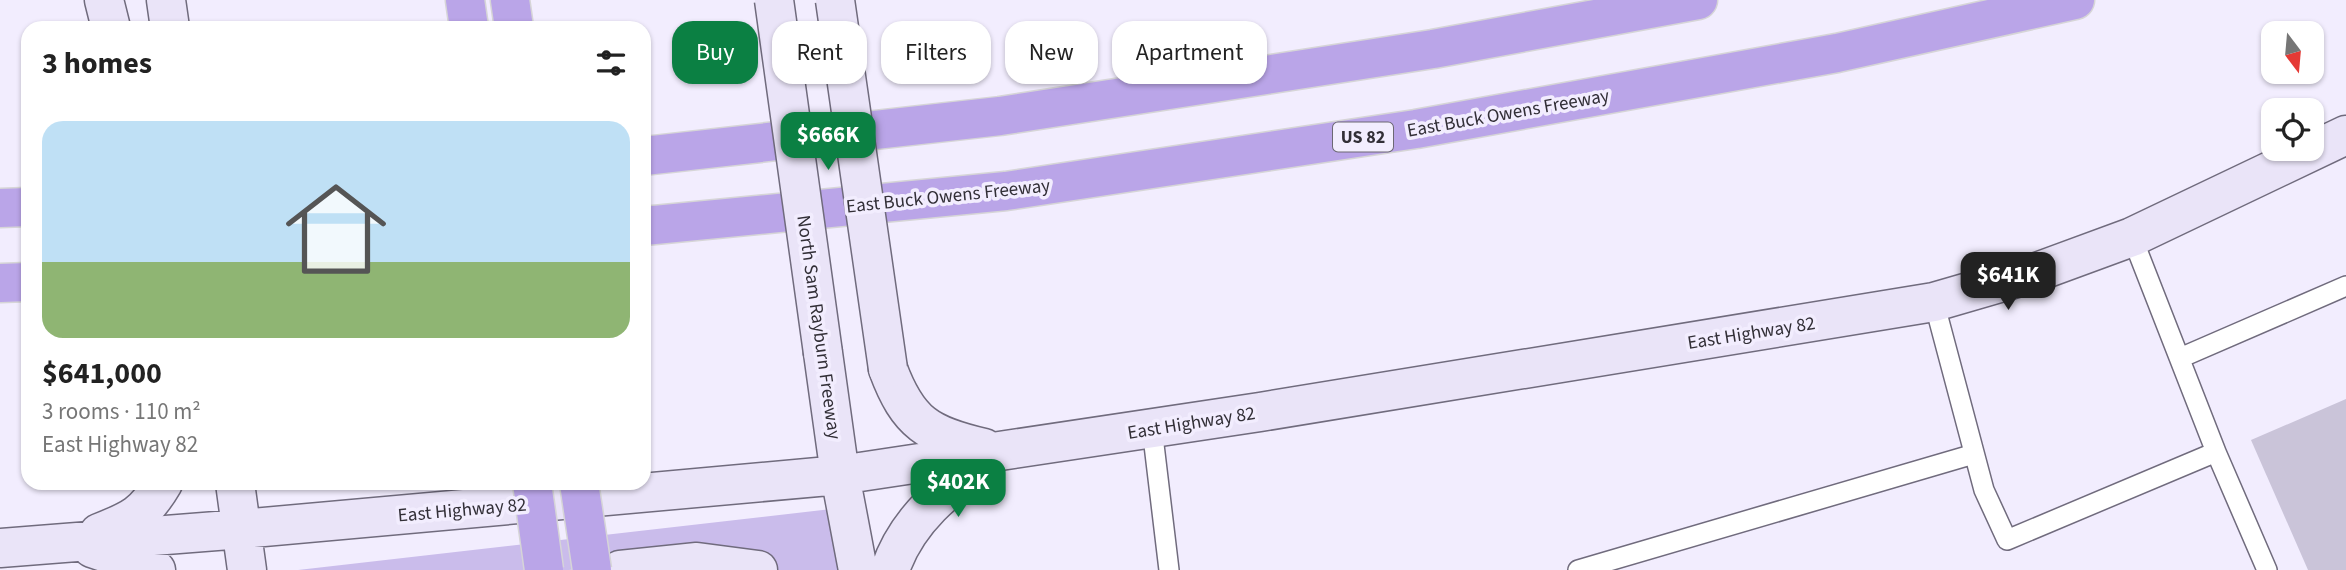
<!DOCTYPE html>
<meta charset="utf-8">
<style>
:root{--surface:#fff;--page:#f6f6f6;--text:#222;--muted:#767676;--line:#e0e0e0;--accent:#0b8043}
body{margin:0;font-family:"Source Sans 3",sans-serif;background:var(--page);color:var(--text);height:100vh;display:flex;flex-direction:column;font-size:26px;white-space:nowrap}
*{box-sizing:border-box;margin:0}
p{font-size:23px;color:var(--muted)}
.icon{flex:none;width:38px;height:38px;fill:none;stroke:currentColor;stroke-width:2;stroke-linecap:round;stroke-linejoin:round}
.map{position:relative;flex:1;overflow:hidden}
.drawer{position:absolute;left:21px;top:21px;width:630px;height:469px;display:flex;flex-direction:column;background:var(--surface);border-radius:21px;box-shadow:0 2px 5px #0004}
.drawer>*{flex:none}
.top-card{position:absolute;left:672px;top:21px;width:665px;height:63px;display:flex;gap:14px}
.needle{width:46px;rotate:164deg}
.controls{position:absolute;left:2261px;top:21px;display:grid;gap:14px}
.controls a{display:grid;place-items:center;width:63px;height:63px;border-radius:14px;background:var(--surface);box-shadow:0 2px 5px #0004;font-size:35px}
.price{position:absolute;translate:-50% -60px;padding:0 16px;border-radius:14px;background:var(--accent);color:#fff;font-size:23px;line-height:46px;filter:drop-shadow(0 2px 4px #0008)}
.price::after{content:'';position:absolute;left:50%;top:42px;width:21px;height:16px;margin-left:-10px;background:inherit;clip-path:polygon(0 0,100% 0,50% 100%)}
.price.selected{background:#222;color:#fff}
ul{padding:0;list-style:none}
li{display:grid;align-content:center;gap:14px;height:371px;padding:0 21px}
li+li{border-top:2px solid var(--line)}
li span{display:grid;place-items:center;height:217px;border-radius:21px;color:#555}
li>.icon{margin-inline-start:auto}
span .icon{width:126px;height:126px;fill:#fffc;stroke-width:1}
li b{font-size:30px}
h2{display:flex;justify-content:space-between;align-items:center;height:84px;padding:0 21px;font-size:30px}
.chip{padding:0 24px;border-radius:21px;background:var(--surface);box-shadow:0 2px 5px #0004;font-size:24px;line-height:63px}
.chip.selected{background:var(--accent);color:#fff}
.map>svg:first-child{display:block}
</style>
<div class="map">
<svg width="2346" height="570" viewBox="0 0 2346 570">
<rect width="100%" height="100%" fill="#f2edfe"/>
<path fill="#cabceb" d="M840 508 850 570H776L701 556 569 570H298Z"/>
<path fill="#cac4d9" d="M2346 399V570H2308L2251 440Z"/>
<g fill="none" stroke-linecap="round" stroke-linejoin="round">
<defs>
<path id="service" d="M1934 302 1984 490 2007 540 2216 452 2132 237
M2180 358 2346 286
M1152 428 1169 570
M2216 452 2267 570
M1578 570 1974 454"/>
<path id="secondary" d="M104 0 111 28
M166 0 170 28
M823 353 840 475 858 570
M888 369C908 423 928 435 984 448
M235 483 247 570
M99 533C132 520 145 514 163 483
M0 548 242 529 840 475 1260 412 1934 302 2034 273 2132 237 2346 135
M92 548 156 570
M620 570 697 562 758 570
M890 570C908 516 951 486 994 454"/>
<path id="motorway" d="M465 0 469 28
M510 0 514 28
M644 156 1000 116 1433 49 1698 0
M0 208 28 207
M644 226 1006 191 1416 129 1837 53 2075 0
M0 283 28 282"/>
</defs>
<use href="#service" stroke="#706b7d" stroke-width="22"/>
<use href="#secondary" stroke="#706b7d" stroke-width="41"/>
<use href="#motorway" stroke="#d6d5d7" stroke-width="41"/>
<use href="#service" stroke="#fff" stroke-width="19"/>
<use href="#secondary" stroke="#eae4f8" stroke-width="38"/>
<use href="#motorway" stroke="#baa5e8" stroke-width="38"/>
<defs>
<path id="secondary-bridge" d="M774 0 823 353
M835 0 888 369"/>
<path id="motorway-bridge" d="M532 483 544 570
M579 483 592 570"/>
</defs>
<use href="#secondary-bridge" stroke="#706b7d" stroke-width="41" stroke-linecap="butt"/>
<use href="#motorway-bridge" stroke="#d6d5d7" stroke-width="41" stroke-linecap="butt"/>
<use href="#secondary-bridge" stroke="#eae4f8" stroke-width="38"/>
<use href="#motorway-bridge" stroke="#baa5e8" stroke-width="38"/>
</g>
<g text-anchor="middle" stroke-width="7" stroke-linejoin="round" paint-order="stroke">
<rect fill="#f2edfe" stroke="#6c6873" stroke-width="2" x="1333" y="122.5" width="60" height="29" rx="5"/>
<g font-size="18" font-weight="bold" fill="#322f37">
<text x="1363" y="143">US 82</text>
</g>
<g font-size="19" fill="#322f37" stroke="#f2edfe">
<text transform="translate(1508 112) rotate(-10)" y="7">East Buck Owens Freeway</text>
<text transform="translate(948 195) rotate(-6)" y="7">East Buck Owens Freeway</text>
<text transform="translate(820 327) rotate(82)" y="7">North Sam Rayburn Freeway</text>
<text transform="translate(1751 332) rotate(-9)" y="7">East Highway 82</text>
<text transform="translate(1191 422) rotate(-9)" y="7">East Highway 82</text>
<text transform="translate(462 509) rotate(-5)" y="7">East Highway 82</text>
</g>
</g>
</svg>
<div class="controls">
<a><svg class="needle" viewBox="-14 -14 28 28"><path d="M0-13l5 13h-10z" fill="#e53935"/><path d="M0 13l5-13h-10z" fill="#767676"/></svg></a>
<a><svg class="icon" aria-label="locate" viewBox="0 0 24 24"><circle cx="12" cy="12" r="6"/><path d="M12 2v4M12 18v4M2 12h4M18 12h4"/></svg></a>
</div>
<b class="price" style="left:828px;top:172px">$666K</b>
<b class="price selected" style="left:2008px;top:312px">$641K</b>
<b class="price" style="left:958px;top:519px">$402K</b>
<div class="top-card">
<a class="chip selected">Buy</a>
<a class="chip">Rent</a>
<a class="chip">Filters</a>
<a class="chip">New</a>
<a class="chip">Apartment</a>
</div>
<section class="drawer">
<h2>3 homes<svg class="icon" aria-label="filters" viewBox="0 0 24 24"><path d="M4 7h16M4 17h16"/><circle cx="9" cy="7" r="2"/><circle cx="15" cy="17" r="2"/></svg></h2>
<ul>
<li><span style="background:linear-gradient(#bfe0f5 65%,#8fb573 0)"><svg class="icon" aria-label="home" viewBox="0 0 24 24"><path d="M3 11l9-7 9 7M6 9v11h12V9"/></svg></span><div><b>$641,000</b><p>3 rooms · 110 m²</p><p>East Highway 82</p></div></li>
</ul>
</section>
</div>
